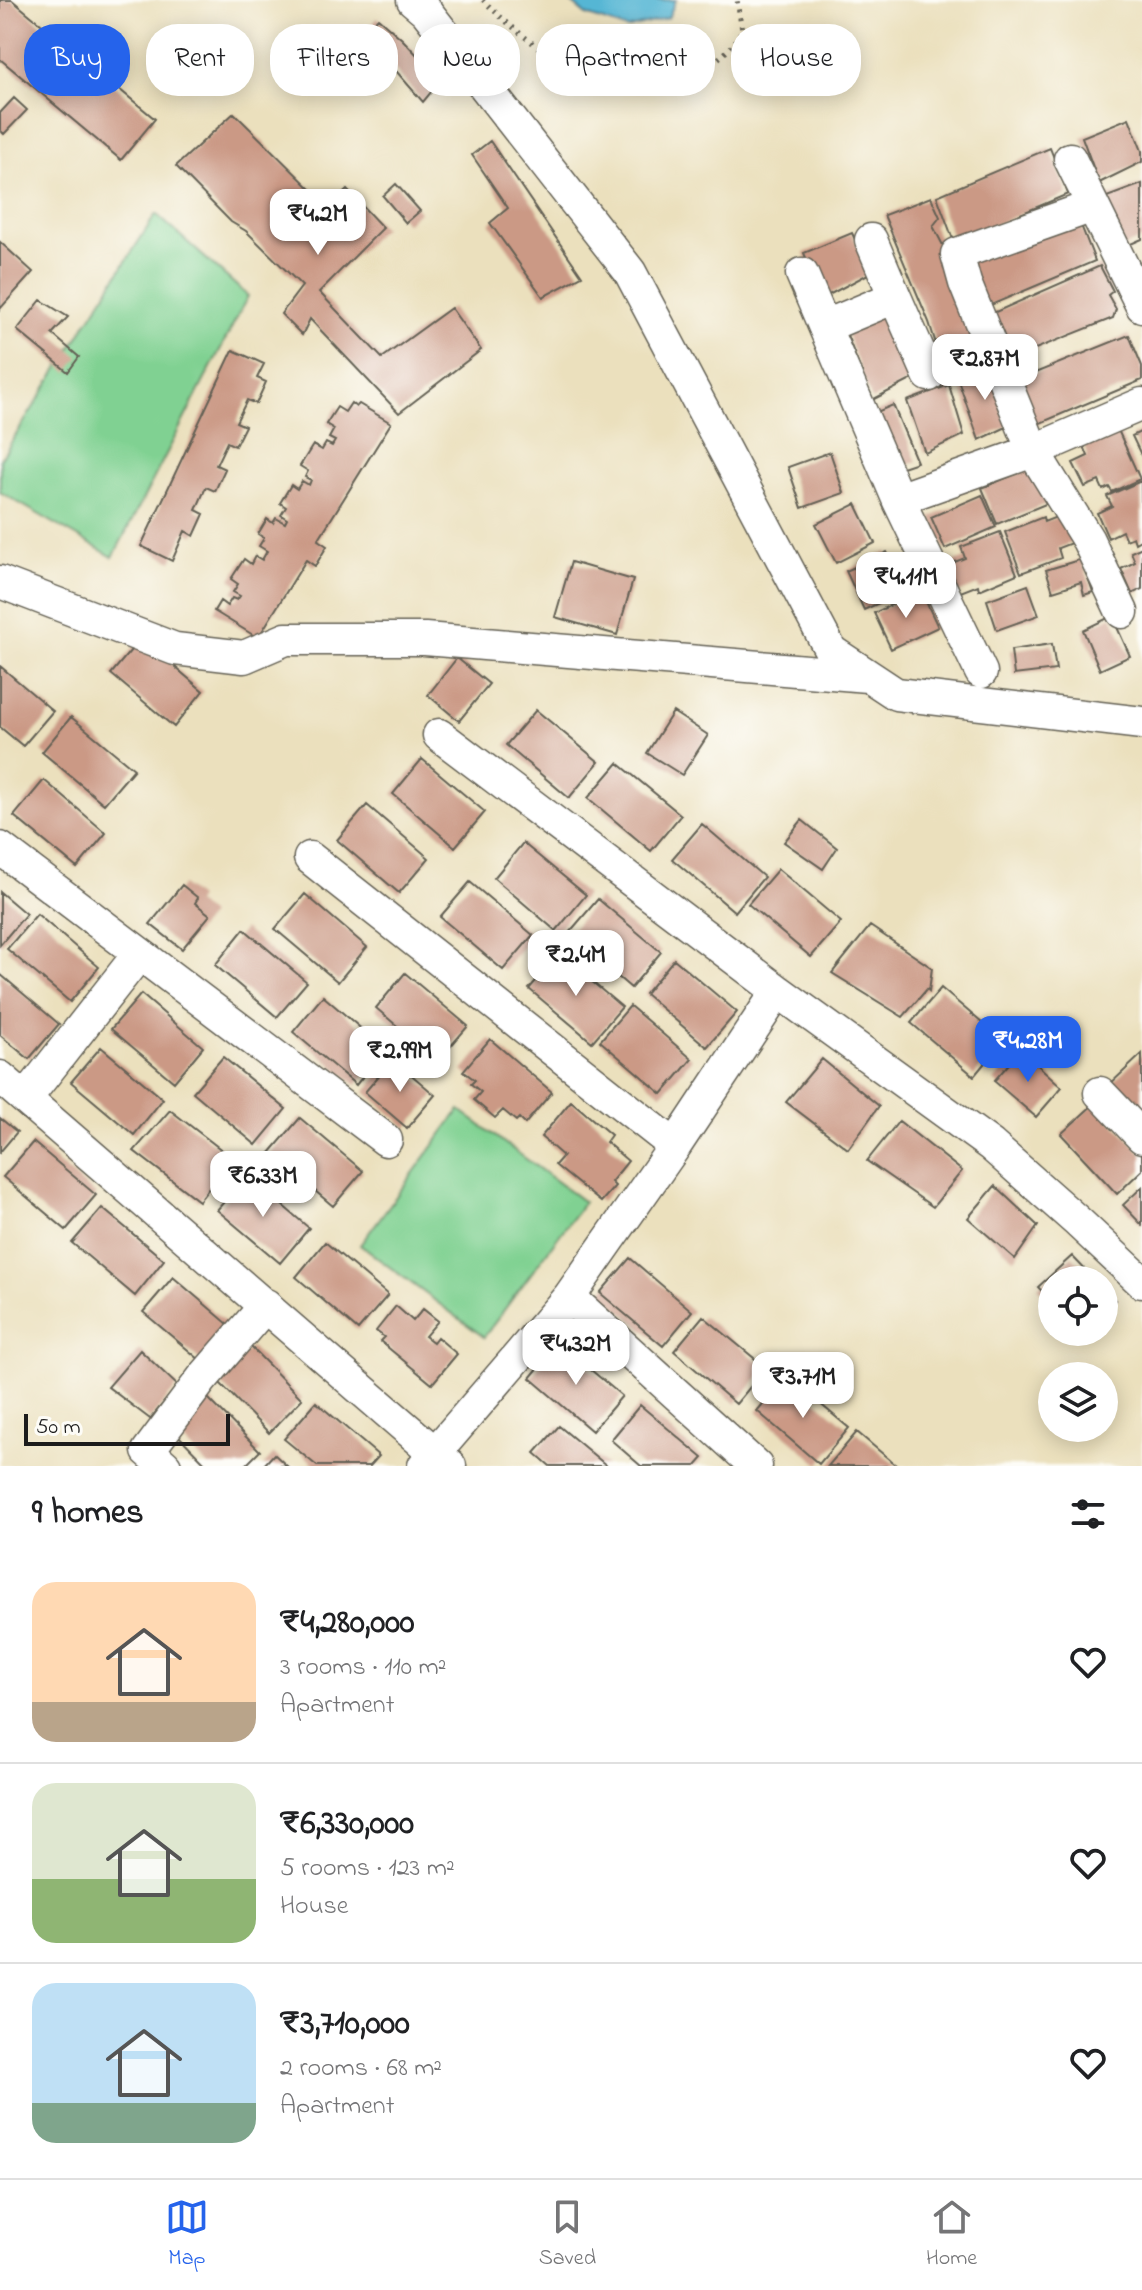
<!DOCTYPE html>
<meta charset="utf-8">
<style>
:root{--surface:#fff;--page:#f2f2f2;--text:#202124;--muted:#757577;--line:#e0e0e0;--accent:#2563eb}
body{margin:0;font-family:"Indie Flower",sans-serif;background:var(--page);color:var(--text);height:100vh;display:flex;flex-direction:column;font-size:30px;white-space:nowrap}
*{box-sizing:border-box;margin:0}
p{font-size:26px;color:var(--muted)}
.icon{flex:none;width:44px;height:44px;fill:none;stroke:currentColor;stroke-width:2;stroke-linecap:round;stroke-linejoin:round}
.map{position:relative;height:1466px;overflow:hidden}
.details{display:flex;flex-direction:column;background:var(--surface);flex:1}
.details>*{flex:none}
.guide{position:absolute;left:24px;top:24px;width:1094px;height:72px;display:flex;gap:16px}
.controls{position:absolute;left:1038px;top:1266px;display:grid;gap:16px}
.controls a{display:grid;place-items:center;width:80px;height:80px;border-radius:50%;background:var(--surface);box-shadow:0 4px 20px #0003;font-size:40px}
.scale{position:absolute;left:24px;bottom:20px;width:206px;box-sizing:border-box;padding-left:8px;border:4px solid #1c1c1c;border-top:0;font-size:22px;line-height:28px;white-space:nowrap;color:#1c1c1c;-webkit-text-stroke:6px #fdfcf7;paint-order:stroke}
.price{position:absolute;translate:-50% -68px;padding:0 18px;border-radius:16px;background:#fff;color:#222;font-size:26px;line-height:52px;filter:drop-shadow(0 2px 4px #0008)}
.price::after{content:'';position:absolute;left:50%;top:48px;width:24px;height:18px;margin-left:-12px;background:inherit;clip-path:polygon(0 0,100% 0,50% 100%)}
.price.on{background:var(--accent);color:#fff}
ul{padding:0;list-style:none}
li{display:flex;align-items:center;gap:24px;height:200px;padding:0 32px}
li+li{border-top:2px solid var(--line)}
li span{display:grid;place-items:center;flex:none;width:224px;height:160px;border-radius:24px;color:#555}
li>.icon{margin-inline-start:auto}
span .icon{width:96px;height:96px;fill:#fffc;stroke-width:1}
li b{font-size:34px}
h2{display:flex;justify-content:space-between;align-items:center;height:96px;padding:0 32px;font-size:34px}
.chip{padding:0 28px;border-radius:32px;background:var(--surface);box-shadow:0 4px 20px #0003;font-size:28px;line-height:72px}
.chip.on{background:var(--accent);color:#fff}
.tab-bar{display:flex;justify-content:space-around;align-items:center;height:112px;border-top:2px solid var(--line);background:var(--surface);font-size:22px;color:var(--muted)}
.tab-bar a{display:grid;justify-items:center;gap:4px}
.tab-bar .on{color:var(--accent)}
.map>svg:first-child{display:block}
</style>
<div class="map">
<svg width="1142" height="1466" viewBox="0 0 1142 1466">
<rect width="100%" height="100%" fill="#fdfcf7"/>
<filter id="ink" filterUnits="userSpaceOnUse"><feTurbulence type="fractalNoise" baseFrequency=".0125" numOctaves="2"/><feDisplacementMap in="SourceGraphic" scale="16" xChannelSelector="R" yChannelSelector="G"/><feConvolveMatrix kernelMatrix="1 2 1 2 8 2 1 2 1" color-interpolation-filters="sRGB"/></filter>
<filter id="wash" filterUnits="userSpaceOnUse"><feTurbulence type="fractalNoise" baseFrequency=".006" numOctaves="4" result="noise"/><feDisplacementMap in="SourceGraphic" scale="32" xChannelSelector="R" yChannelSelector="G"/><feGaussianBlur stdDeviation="1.8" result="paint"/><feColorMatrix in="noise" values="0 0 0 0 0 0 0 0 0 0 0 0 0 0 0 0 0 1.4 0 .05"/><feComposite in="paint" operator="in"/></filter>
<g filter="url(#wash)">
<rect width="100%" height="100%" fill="#ebe0bd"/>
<path fill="#80d192" stroke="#4e7657" stroke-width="2" d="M156 214 248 296 113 557 0 492V460Z
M460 1110 584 1202 484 1337 360 1245Z"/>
<path fill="#55b6d4" stroke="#386978" stroke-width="2" d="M568 0H676L668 18 627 29 586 15Z"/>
<g id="blocks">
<path fill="#cb9985" d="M0 0H12L155 119 121 160 0 59Z
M378 18 402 39 441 80 423 102 363 33Z
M14 98 27 110 4 134 0 130V113Z
M234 113 329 207 347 190 383 228 319 292 382 358 451 308 481 350 399 413 310 319 302 335 281 314 302 286 246 231 231 222 176 166Z
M1129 118 1142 151V162L1099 183 1082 137Z
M490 141 582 276 543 297 490 223 508 208 472 155Z
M1050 148 1068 194 954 242 937 196Z
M396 184 420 211 406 223 383 196Z
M1142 184V239L1124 247 1104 198Z
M931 197 940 217 933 226 948 255 986 352 944 369 929 322 884 215Z
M1077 215 1095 261 979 310 962 257Z
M852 233 870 273 823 298 804 253Z
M0 242 33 272 0 309Z
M1100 266 1113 291 1108 295 1116 309 1113 318 1005 361 984 317Z
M41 300 68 317 52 334 79 357 68 372 17 330Z
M887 313 915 378 872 400 844 327Z
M1129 335 1142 366V380L1031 427 1015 381Z
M233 350 264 364 257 378 266 382 256 404 247 400 236 422 245 426 235 446 227 442 216 465 225 469 215 491 206 487 196 510 204 514 194 536 185 531 172 561 141 546Z
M991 365 1013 424 979 440 957 377Z
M949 385 964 435 925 453 907 401Z
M351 403 356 407 359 404 391 423 318 540 327 546 315 566 306 560 258 638 214 611 220 601 227 606 232 598 237 600 240 596 233 592 238 584 231 579 244 559 251 564 255 556 262 560 267 551 259 546 264 538 258 534 267 519 273 523 276 518 285 523 287 519 281 515 286 507 280 503 291 485 297 489 302 481 309 485 311 480 305 477 308 471 300 466 313 445 322 450 326 443 332 446 335 441 329 438 334 429 326 424 337 407 345 412Z
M893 405 917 462 899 468 872 414Z
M1118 430 1140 479 1112 492 1109 487 1103 490 1099 481 1085 487 1073 463 1088 456 1084 446Z
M1142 431V457L1132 436Z
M830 452 844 493 802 508 788 467Z
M1028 469 1048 503 997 524 982 488Z
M1141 481 1142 539 1135 543 1133 537 1126 540 1122 531 1108 538 1097 513 1112 506 1107 496Z
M982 495 996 527 945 549 931 517Z
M856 504 875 543 836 563 816 524Z
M1064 514 1074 542 1058 548 1061 558 1021 573 1005 532 1043 517 1044 522Z
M1000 532 1017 574 979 590 978 585 958 593 947 565 965 558 961 547Z
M1142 547V589L1132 594 1121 569 1135 562 1131 552Z
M887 552 905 591 864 610 846 571Z
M1082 559 1093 592 1084 595 1081 582 1053 591 1046 570Z
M571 562 633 580 617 635 555 617Z
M1028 585 1039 615 997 630 987 600Z
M921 591 938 627 891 649 874 613Z
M1112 616 1130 656 1100 670 1083 630Z
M141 638 203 691 174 727 111 674Z
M1052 644 1056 670 1014 675 1011 650Z
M457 658 489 684 459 721 428 695Z
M0 666 53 711 23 746 0 727Z
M536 710 599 762 569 798 506 745Z
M673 712 708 735 682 775 647 753Z
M71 717 134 769 104 804 42 752Z
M422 759 485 812 455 847 393 794Z
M618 763 681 815 651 851 588 798Z
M44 780 106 833 77 868 14 816Z
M367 805 429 858 399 893 337 840Z
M802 820 837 848 823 869 784 842Z
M702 824 764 877 735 912 672 859Z
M523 843 586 895 556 931 494 878Z
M778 869 841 922 811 957 748 904Z
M470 882 533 935 503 970 440 917Z
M182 885 198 898 195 903 210 915 182 949 150 924Z
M0 892 26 914 0 945Z
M305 894 367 947 338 982 275 929Z
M598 899 661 952 631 988 568 934Z
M37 914 99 967 70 1002 7 949Z
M870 926 932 968 929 991 927 989 903 1017 832 973Z
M244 929 307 982 277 1017 215 965Z
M559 954 622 1007 592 1042 529 989Z
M674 959 737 1012 707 1047 645 994Z
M405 973 468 1026 438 1061 376 1008Z
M0 974 59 1024 29 1059 0 1035Z
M941 988 1003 1041 974 1076 911 1023Z
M141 994 203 1047 174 1082 111 1029Z
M323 996 385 1049 356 1085 293 1032Z
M630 1006 692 1059 662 1094 600 1041Z
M490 1039 552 1092 525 1124 519 1118 516 1121 503 1110 495 1118 474 1100 481 1092 471 1084 475 1080 463 1071Z
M101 1047 163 1099 134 1135 71 1082Z
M1021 1050 1062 1087 1036 1117 994 1081Z
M1142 1054V1122L1108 1086Z
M223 1057 286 1109 256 1145 193 1092Z
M393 1059 435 1095 407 1128 365 1092Z
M822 1059 879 1106 848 1149 786 1102Z
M571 1101 611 1135 606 1142 628 1161 611 1182 615 1186 601 1202 555 1165 563 1156 541 1137Z
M1095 1103 1142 1153V1170L1117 1194 1061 1134Z
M170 1110 232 1158 199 1201 134 1151Z
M0 1118 17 1132 0 1152Z
M300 1118 363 1171 333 1206 270 1153Z
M899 1121 962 1171 933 1207 867 1161Z
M33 1142 96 1195 66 1230 3 1177Z
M247 1175 309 1228 280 1263 217 1210Z
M995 1186 1038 1226 1015 1259 968 1218Z
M1142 1187V1225L1123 1205Z
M102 1208 164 1260 135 1296 72 1243Z
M325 1242 388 1295 358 1330 296 1277Z
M1072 1256 1095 1280H1052V1302L1038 1287Z
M630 1258 692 1311 663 1346 600 1293Z
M173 1277 235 1330 206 1365 143 1312Z
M1104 1289 1115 1300 1104 1312Z
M396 1306 413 1321 423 1309 438 1321 425 1336 433 1342 437 1337 457 1354 432 1384 380 1341 384 1337 376 1331Z
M703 1316 766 1368 736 1404 674 1351Z
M559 1343 622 1396 592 1431 530 1378Z
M251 1347 302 1399 269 1433 217 1380Z
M140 1350 178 1386 150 1419 108 1387Z
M787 1376 849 1428 819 1464 757 1411Z
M205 1395 260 1451 245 1466H208L171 1428Z
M316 1402 379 1456 370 1466H317L284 1439Z
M640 1405 703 1458 696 1466H641L611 1440Z
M559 1426 607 1466H550L535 1453Z
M857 1432 897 1466H828Z
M274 1454 287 1466H263Z"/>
</g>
</g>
<g filter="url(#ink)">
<use href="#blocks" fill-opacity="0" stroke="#646154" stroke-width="2"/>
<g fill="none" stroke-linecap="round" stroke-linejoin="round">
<defs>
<path id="street" d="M413 0 426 11 630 272 831 651 896 694 1142 723
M1070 159 1142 306
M1093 206 957 254 965 283 1033 451 1088 540 1122 612
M871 240 895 297
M802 274 898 499
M826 326 895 297 929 375
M0 582 175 649 244 657 286 639H425L867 676
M981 672 898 499 1033 451 1142 404
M439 735 778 991
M0 848 386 1140
M310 858 675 1146
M0 1077 450 1466
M1100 1093 1142 1137
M26 1098 139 954
M569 1297 675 1146 778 991 991 1145 1078 1222 1142 1282
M165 1466 148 1451 202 1379 266 1305
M424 1466 569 1297 756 1466"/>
</defs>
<use href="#street" stroke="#646154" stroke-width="35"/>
<path stroke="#646154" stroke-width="5" stroke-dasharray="2 6" stroke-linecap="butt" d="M483 0C510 28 577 81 615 89 653 98 701 76 728 50 734 45 738 37 742 30L737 0"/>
<use href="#street" stroke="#fff" stroke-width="32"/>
</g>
</g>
</svg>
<div class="controls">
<a><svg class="icon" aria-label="locate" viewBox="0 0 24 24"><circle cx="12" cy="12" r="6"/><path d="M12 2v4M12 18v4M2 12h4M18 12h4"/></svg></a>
<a><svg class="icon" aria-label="layers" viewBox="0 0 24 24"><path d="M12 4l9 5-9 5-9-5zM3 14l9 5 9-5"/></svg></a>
</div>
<div class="scale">50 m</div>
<b class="price" style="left:318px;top:257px">₹4.2M</b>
<b class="price" style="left:985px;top:402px">₹2.87M</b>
<b class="price" style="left:906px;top:620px">₹4.11M</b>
<b class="price" style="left:576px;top:998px">₹2.4M</b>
<b class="price on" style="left:1028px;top:1084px">₹4.28M</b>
<b class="price" style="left:400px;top:1094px">₹2.99M</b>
<b class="price" style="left:263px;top:1219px">₹6.33M</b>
<b class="price" style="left:576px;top:1387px">₹4.32M</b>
<b class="price" style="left:803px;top:1420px">₹3.71M</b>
<div class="guide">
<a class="chip on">Buy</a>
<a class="chip">Rent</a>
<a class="chip">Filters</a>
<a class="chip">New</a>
<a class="chip">Apartment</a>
<a class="chip">House</a>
</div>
</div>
<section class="details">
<h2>9 homes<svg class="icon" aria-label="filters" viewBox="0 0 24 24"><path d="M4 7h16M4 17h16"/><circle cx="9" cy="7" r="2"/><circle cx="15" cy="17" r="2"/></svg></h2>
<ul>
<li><span style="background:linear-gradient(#ffd9b3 75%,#b9a48a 0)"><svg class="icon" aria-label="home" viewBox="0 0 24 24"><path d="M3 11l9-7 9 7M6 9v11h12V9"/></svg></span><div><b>₹4,280,000</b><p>3 rooms · 110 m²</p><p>Apartment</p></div><svg class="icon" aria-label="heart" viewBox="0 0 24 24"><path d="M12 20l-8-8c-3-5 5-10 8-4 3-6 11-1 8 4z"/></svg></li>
<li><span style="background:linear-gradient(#dfe7d0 60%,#8fb573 0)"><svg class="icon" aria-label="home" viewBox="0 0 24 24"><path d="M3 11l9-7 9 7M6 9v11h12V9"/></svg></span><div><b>₹6,330,000</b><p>5 rooms · 123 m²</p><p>House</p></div><svg class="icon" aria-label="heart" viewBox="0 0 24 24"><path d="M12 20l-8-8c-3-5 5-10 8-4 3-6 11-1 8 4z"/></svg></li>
<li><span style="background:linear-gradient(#bfe0f5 75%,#7fa58c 0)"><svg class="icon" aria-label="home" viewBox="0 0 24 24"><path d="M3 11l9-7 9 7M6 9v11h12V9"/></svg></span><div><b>₹3,710,000</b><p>2 rooms · 68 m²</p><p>Apartment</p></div><svg class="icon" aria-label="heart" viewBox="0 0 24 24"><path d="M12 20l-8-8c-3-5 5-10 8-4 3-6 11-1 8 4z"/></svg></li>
</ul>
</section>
<nav class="tab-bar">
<a class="on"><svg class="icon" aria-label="map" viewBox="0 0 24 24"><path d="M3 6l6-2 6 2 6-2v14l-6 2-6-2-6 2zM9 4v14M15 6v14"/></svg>Map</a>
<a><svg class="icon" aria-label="saved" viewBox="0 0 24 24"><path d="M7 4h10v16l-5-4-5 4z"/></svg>Saved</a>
<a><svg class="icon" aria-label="home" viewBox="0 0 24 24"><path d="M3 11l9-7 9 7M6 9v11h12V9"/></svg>Home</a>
</nav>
